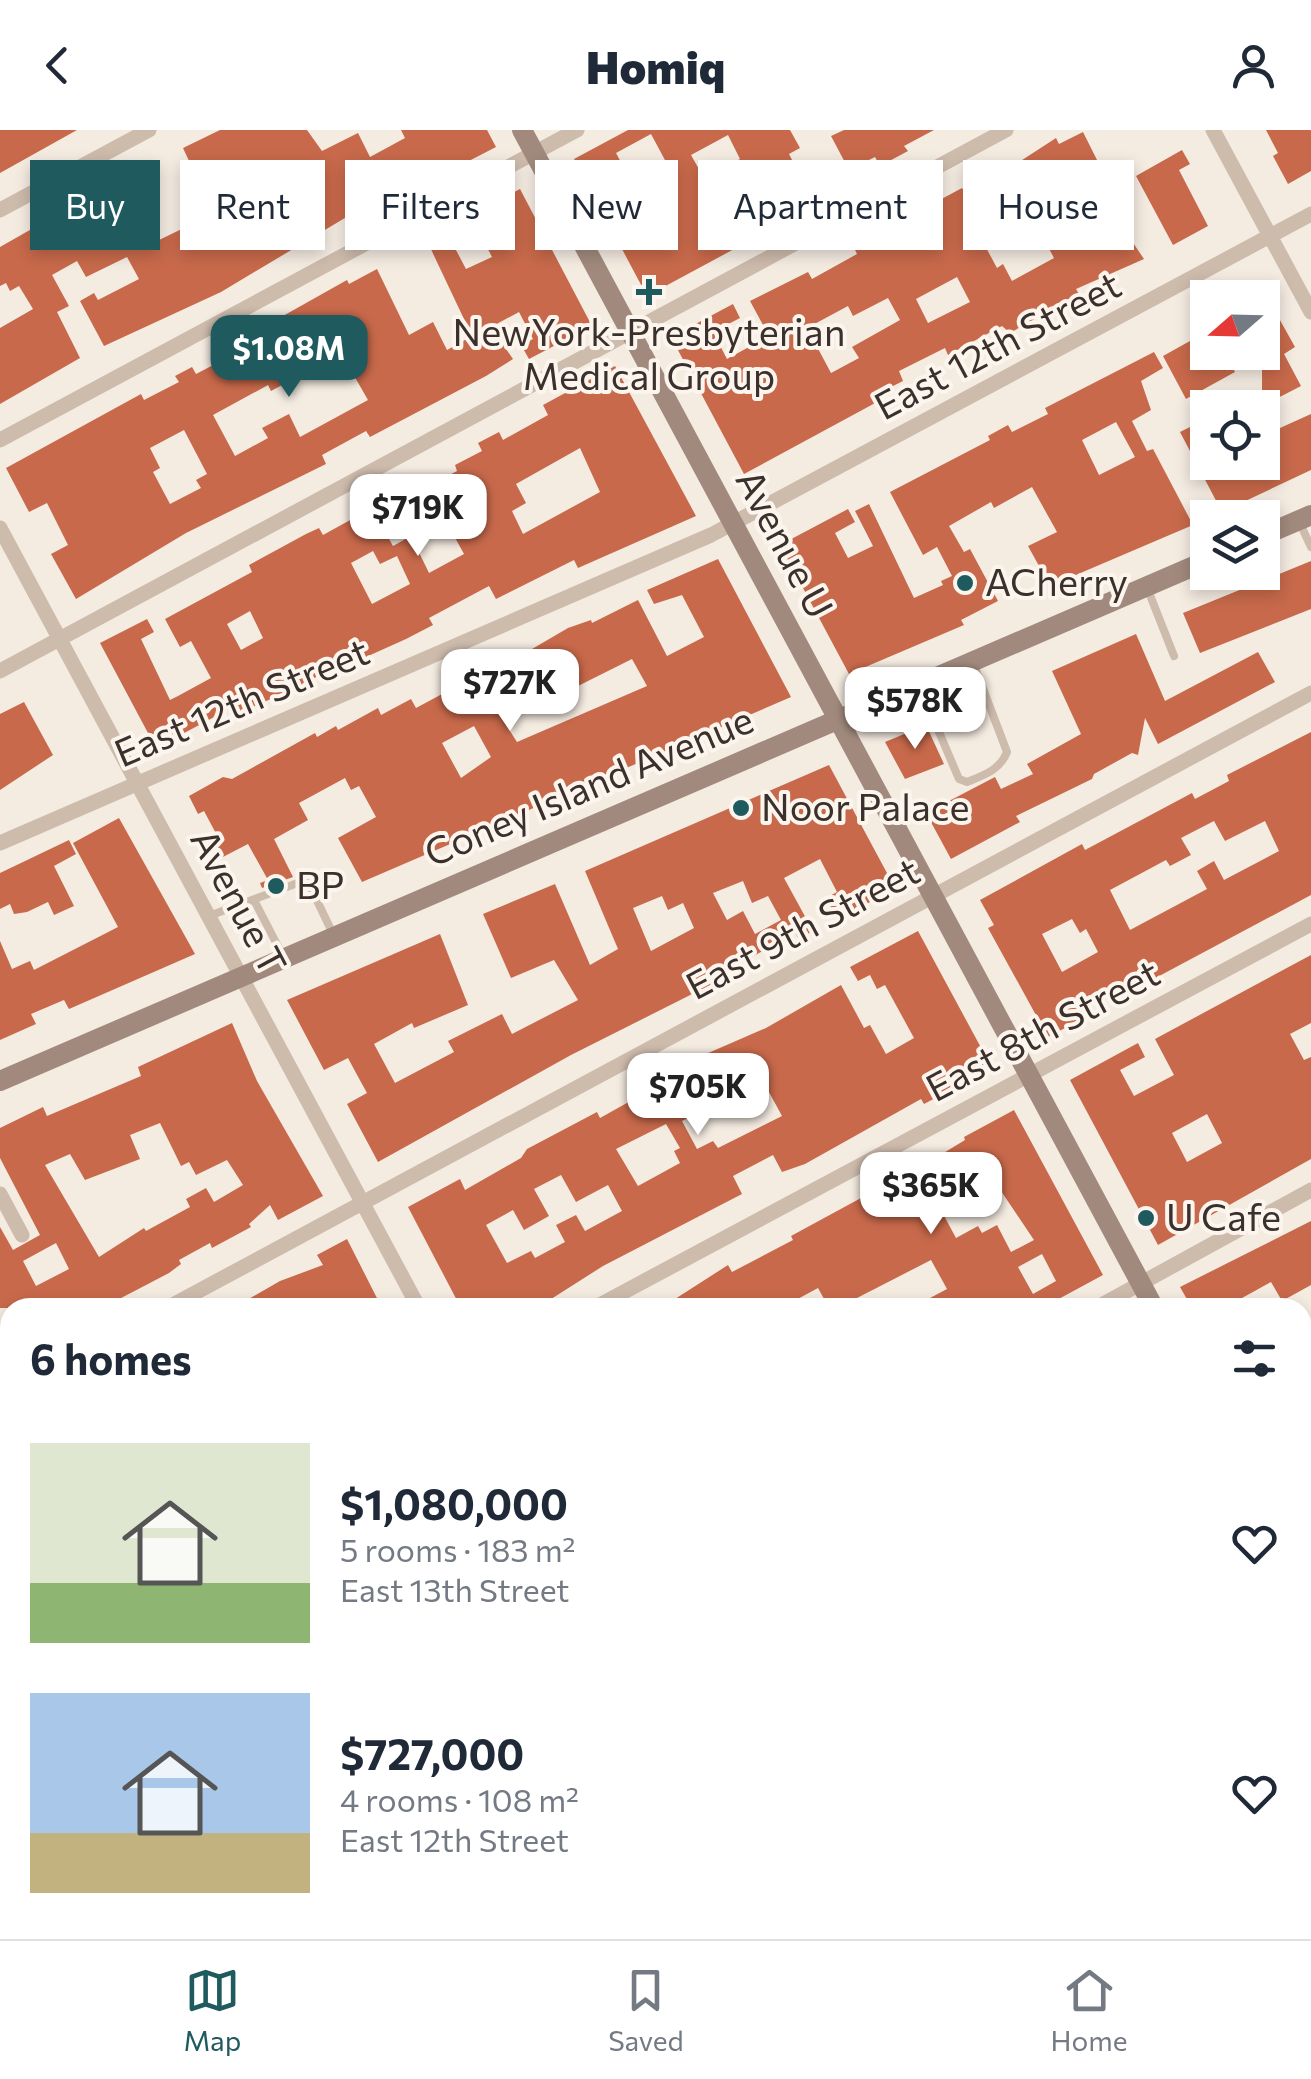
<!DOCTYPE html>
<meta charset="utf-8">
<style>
:root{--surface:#fff;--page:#f2f2f3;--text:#1f2937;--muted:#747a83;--line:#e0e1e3;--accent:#1f5a5e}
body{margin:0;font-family:Commissioner,sans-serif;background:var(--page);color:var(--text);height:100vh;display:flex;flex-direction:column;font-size:38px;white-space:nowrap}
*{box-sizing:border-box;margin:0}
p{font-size:32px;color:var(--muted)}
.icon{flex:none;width:55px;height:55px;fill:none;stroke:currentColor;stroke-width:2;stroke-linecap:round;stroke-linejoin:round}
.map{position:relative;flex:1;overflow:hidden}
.side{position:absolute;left:0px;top:1168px;width:1312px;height:642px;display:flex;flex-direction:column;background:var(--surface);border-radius:30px 30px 0 0;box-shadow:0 5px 15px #0003}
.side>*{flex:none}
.hud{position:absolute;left:30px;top:30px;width:1252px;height:90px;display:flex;gap:20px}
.needle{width:65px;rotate:250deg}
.tools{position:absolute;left:1190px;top:150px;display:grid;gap:20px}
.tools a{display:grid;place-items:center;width:90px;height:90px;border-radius:0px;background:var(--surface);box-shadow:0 5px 15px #0003;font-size:50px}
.price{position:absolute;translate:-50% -85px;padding:0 22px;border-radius:20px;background:#fff;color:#222;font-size:32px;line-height:65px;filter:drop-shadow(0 2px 5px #0008)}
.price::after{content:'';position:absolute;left:50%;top:60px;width:30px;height:22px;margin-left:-15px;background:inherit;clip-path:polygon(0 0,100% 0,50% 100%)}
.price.active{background:var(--accent);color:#fff}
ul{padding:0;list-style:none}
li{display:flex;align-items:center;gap:30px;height:250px;padding:0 30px}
li span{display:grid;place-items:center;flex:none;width:280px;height:200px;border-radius:0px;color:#555}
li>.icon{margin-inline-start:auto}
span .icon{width:120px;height:120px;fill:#fffc;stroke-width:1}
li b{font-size:42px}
h2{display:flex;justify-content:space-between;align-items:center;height:120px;padding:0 30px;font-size:42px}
.pill{padding:0 35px;border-radius:0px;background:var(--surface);box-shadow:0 5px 15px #0003;font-size:35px;line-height:90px}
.pill.active{background:var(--accent);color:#fff}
header{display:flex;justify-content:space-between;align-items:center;height:130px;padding:0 30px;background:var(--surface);font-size:45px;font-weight:800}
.tabs{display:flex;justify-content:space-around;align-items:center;height:140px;border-top:2px solid var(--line);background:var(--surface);font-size:28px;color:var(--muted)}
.tabs a{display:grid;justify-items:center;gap:5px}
.tabs .active{color:var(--accent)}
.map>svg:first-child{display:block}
</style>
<header><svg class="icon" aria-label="back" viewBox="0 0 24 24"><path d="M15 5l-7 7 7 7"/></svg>Homiq<svg class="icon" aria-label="person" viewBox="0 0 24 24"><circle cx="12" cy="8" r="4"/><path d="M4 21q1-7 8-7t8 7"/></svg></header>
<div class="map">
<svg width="1311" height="1809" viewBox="0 0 1311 1809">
<rect width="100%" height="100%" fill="#f4ebe1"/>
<path fill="#c8694b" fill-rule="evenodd" d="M0 0H77L0 43Z
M220 0H307L322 21 358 3 370 27 405 8 401 0H487L496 17 428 52 425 46 360 79 221 162 104 216 80 171 94 163 98 170 139 149 127 127 86 147 77 131 52 145 69 176 57 182 80 228 0 274V198L33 179 19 156 10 161 6 153 0 156V117L72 76 70 72 146 35 160 66 142 82 157 111 192 94 223 73 207 44 197 48 183 18Z
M628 0H790L800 18 789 24 811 67 762 89 766 96 760 100 762 104 647 166 574 29ZM651 4 666 32 631 51 616 23ZM728 5 740 29 704 48 691 25Z
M844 0H934L904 16 908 21 880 36 875 27 849 40 831 6Z
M1266 0H1311V41L1288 54 1273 26 1278 23Z
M1083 2 1101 38 1066 54 1060 44 1033 57 1038 67 976 99 997 138 1003 134 1012 151 1054 128 1046 113 1068 101 1059 85 1094 70 1109 97 1119 92 1144 129 1076 159 1079 164 1010 203 1002 196 948 225 945 218 899 241 903 251 873 266 877 272 744 344 671 207 733 174 740 188 713 202 727 229 769 206 750 171 808 142 812 149 857 124 853 116 892 95 904 117 935 100 923 79 962 58 964 61 987 49 988 52 1056 8 1059 14ZM957 147 970 172 928 193 916 169ZM888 168 900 190 852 217 859 228 831 243 807 198 848 176 853 186Z
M1182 20 1190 34 1179 40 1208 96 1173 115 1136 46Z
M520 59 592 196 529 229 521 215 533 209 519 182 491 197 513 229 486 246 370 307 366 301 322 325 326 334 186 403 76 469 51 424 68 415 47 373 29 382 6 338 141 264 144 270 179 252 175 246 192 237 196 244 240 221 235 213 347 150 349 154 377 139 409 205 433 192 447 220 472 206 428 113 447 103 466 139 492 127 477 98 455 109 448 96ZM341 223 368 270 300 307 289 284 262 298 268 308 235 326 213 285 268 255 271 261ZM184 300 207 344 196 350 201 358 170 374 153 342 160 338 150 318Z
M1262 158 1295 217 1284 224 1301 256 1262 276Z
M1208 201V222H1224L1235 242 1186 269 1163 226Z
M1154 222 1163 238 1141 251 1151 280 1132 291 1147 321 1153 319 1193 395 1050 456 1028 416 1057 402 1032 357 994 378 991 372 949 396 964 422 970 419 998 471 961 490 964 495 849 544 780 415 848 379 855 392 835 403 848 428 873 416 855 381 869 374 914 468 943 455 941 451 952 446 937 417 923 425 890 362 990 310 988 306 1008 295 1012 302 1048 284 1045 278ZM1116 292 1135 327 1099 345 1082 310Z
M615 236 696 386 578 438 574 430 496 469 489 456 429 488 433 495 406 509 366 527 363 520 302 555 237 584 233 577 156 618 100 513 147 489 154 502 141 509 170 570 178 566 211 548 191 511 180 517 165 489 252 442 249 435 306 404 319 398 323 405 372 378 393 416 411 406 429 443 464 424 447 393 422 406 400 365 417 356 419 361 457 341 455 335 482 321 478 313 499 302 503 310 548 285 543 275ZM580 318 600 362 523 404 512 381 526 373 516 354ZM373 421 380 434 397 426 410 454 372 474 351 433ZM250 481 263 508 241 520 227 494Z
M1311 284V340L1222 382 1180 302 1208 288V332H1262V306Z
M718 429 791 567 362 752 338 708 376 687 359 656 351 660 345 648 299 673 308 690 274 709 293 747 262 758 260 753 268 750 248 714 219 729 212 716 220 711 204 681 198 684 189 666 223 647 232 649 315 603 317 607 336 596 338 600 378 578 381 585 411 569 416 578 457 556 454 551 472 541 476 548 503 536 568 498 591 490 592 493 638 470 667 526 704 507 682 465 654 474 647 460ZM632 529 647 556 517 612 499 584 556 556 560 565ZM474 596 491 627 461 648 442 613Z
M1311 431V479L1200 523 1183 483Z
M1136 504 1165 571 1258 522 1275 552 1158 614 1145 588 1138 625 1132 623 1094 644 1092 649 1016 686 1020 692 951 729 926 683 995 647 1001 659 1033 644 1027 634 1081 604 1052 541Z
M24 572 53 625 0 660V584Z
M926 595 944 634 905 649 885 612Z
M1311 602V765L1148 852 1146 847 1083 880 1086 887 1048 907 988 798 994 795 980 770 1082 714 1085 720 1192 663 1195 669 1229 651 1227 645ZM1214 691 1225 711 1265 691 1279 721 1224 750 1214 731 1197 741 1207 759 1130 800 1110 760 1166 730 1170 736 1191 725 1181 708ZM1072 789 1080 803 1086 799 1098 822 1062 842 1042 804Z
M829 635 895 758 838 790 826 768 837 762 820 729 784 748 813 801 799 809 795 803 732 838 734 843 571 925 378 1032 347 974 367 963 356 943 348 928 324 940 287 870 440 804 468 875 414 898 412 893 374 914 395 953 454 922 448 911 502 884 512 904 578 870 554 830 511 848 483 784 555 754 590 835 618 819 585 741ZM743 751 752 773 768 766 781 790 755 804 743 781 727 790 713 763ZM662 766 668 780 683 773 694 798 651 821 633 778Z
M119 688 195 824 69 879 64 870 31 884 36 894 0 910V811L12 839 30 831 34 840 118 797 73 713Z
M69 710 76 724 54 736 74 776 54 785 48 772 27 782 14 784 10 774 0 779V743Z
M918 801 992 938 924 974 921 969 805 1034 782 1042 773 1025 733 1046 742 1064 603 1136 537 1178H461L408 1077 460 1049 465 1060 521 1028 527 1019 597 982 600 988 643 964 641 961 683 934 766 898 841 855 864 898 870 895 886 924 914 908 885 855 877 859 870 845 858 851 850 837ZM757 940 782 986 718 1018 713 1011 697 1019 682 991 730 965 734 961 730 954ZM666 994 680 1018 674 1021 680 1033 638 1056 616 1019ZM561 1045 576 1072 608 1055 622 1081 585 1101 576 1085 556 1095 565 1112 535 1128 531 1121 507 1133 486 1095 513 1080 524 1100 549 1086 534 1059Z
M1311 825V893L1290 904 1304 930 1311 927V1029L1158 1115 1070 950 1138 913 1145 927 1120 940 1134 966 1174 945 1155 909ZM1207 984 1222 1013 1187 1032 1172 1003Z
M232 893 257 951 323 1066 278 1090 270 1075 249 1094 251 1097 212 1118 210 1113 179 1130 181 1134 169 1143 102 1178H0V1097L13 1120 40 1105 0 1028V998L43 977 47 986 141 946 138 937ZM160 993 181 1036 189 1032 196 1045 227 1030 243 1055 214 1072 206 1058 186 1069 190 1077 146 1101 144 1098 99 1127 45 1035 70 1024 85 1050 140 1029 130 1005ZM56 1113 69 1139 36 1156 23 1131Z
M1014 980 1103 1145 1042 1178H911L947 1159 931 1130 857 1168V1178H829L818 1158 781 1178H661L728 1135 732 1142 793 1110 791 1106 942 1024 965 1010 964 1007ZM1001 1061 1034 1110 1011 1122 997 1095 982 1103 978 1096 956 1108 942 1082 966 1069 971 1077ZM1042 1124 1056 1151 1033 1164 1018 1137Z
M1311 1091V1155L1282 1171 1271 1152 1242 1168 1248 1178H1192L1180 1157Z
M347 1109 382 1178H233L280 1151 323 1135 317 1125Z"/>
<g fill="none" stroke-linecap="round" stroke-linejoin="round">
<path stroke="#b9a596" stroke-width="2.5" stroke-dasharray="5 5" stroke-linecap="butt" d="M467 1809 483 1800
M633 1809 649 1800
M648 1809 660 1803"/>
<path stroke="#cdbbac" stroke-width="8" d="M1299 391 1311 417
M1148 460 1174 526
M919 555 959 649 967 652C984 645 1000 640 1007 622L974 535
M254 770 284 828
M209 786 303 751 309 754 334 806
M1302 1624 1311 1619"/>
<path stroke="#cdbbac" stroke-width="15" d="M1213 0 1311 182
M0 80 149 0
M0 310 577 0
M0 398 419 1178
M0 541 1006 0
M0 713 711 405 1311 84
M0 1064 22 1105
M167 1178 1311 563
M594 1178 1311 794
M1096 1178 1311 1060
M0 1267 10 1262
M1302 1341 1311 1336
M0 1496 10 1491
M1302 1747 1311 1743
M0 1764 10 1759
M755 1800 759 1809
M427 1809 444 1800
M677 1809 693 1800
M1187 1809 1204 1800"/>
<path stroke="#a18a7d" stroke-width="20" d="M522 0 1154 1178
M1262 406 1311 385
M0 951 1208 430
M1302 1453 1311 1469"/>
<path stroke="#7d675c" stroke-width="22" d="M1302 1406 1311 1402
M552 1809 569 1800"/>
</g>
<g fill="#1f5a5e" stroke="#fbf5ee" stroke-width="4">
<path d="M644 147h10v10h10v10h-10v10h-10v-10h-10v-10h10z"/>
<circle cx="965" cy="453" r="10"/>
<circle cx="741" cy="678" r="10"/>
<circle cx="276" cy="756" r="10"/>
<circle cx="1146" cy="1088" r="10"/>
</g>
<g text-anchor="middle" stroke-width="8" stroke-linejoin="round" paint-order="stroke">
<g font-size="38" fill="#3b302b" stroke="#fbf5ee" text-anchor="start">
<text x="649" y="216" text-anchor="middle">NewYork-Presbyterian<tspan x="649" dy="44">Medical Group</tspan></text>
<text x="985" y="466">ACherry</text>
<text x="761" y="691">Noor Palace</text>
<text x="296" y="769">BP</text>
<text x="1166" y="1101">U Cafe</text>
</g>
<g font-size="38" fill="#3b302b" stroke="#fbf5ee">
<text transform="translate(998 216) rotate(-28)" y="13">East 12th Street</text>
<text transform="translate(784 414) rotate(62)" y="13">Avenue U</text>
<text transform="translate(242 573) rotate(-23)" y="13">East 12th Street</text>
<text transform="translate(589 657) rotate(-23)" y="13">Coney Island Avenue</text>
<text transform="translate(238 772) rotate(62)" y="13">Avenue T</text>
<text transform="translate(803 799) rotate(-28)" y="13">East 9th Street</text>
<text transform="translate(1043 901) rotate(-28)" y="13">East 8th Street</text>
</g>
</g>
</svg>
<div class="tools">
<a><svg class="needle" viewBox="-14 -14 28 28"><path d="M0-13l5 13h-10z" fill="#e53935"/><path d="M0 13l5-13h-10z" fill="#747a83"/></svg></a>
<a><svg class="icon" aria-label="locate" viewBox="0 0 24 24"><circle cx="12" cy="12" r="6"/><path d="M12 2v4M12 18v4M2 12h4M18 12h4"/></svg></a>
<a><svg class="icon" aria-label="layers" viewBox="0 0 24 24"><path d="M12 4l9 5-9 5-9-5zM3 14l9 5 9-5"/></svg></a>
</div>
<b class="price active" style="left:289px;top:270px">$1.08M</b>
<b class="price" style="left:418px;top:429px">$719K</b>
<b class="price" style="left:510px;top:604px">$727K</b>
<b class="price" style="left:915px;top:622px">$578K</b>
<b class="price" style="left:698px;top:1008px">$705K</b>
<b class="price" style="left:931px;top:1107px">$365K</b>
<div class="hud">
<a class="pill active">Buy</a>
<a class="pill">Rent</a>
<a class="pill">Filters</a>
<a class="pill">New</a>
<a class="pill">Apartment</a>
<a class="pill">House</a>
</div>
<section class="side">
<h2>6 homes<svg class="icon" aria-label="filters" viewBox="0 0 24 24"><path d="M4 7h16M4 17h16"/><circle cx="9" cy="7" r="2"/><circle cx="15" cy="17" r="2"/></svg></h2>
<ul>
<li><span style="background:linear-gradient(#dfe7d0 70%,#8fb573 0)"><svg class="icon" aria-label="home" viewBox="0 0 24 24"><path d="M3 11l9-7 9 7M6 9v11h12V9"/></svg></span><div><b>$1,080,000</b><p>5 rooms · 183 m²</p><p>East 13th Street</p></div><svg class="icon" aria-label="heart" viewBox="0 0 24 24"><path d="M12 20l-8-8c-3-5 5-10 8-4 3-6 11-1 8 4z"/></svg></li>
<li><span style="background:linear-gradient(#a9c7e8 70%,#c2b280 0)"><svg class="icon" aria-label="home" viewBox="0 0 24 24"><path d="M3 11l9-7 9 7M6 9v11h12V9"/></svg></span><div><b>$727,000</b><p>4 rooms · 108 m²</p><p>East 12th Street</p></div><svg class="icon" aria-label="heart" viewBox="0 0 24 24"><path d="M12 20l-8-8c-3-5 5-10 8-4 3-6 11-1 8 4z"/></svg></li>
</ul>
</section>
</div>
<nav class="tabs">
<a class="active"><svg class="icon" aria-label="map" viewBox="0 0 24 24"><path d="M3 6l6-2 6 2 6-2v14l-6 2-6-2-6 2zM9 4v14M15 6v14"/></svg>Map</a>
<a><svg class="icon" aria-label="saved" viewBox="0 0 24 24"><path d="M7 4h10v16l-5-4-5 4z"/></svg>Saved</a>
<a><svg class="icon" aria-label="home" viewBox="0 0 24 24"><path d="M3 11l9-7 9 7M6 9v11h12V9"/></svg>Home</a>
</nav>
